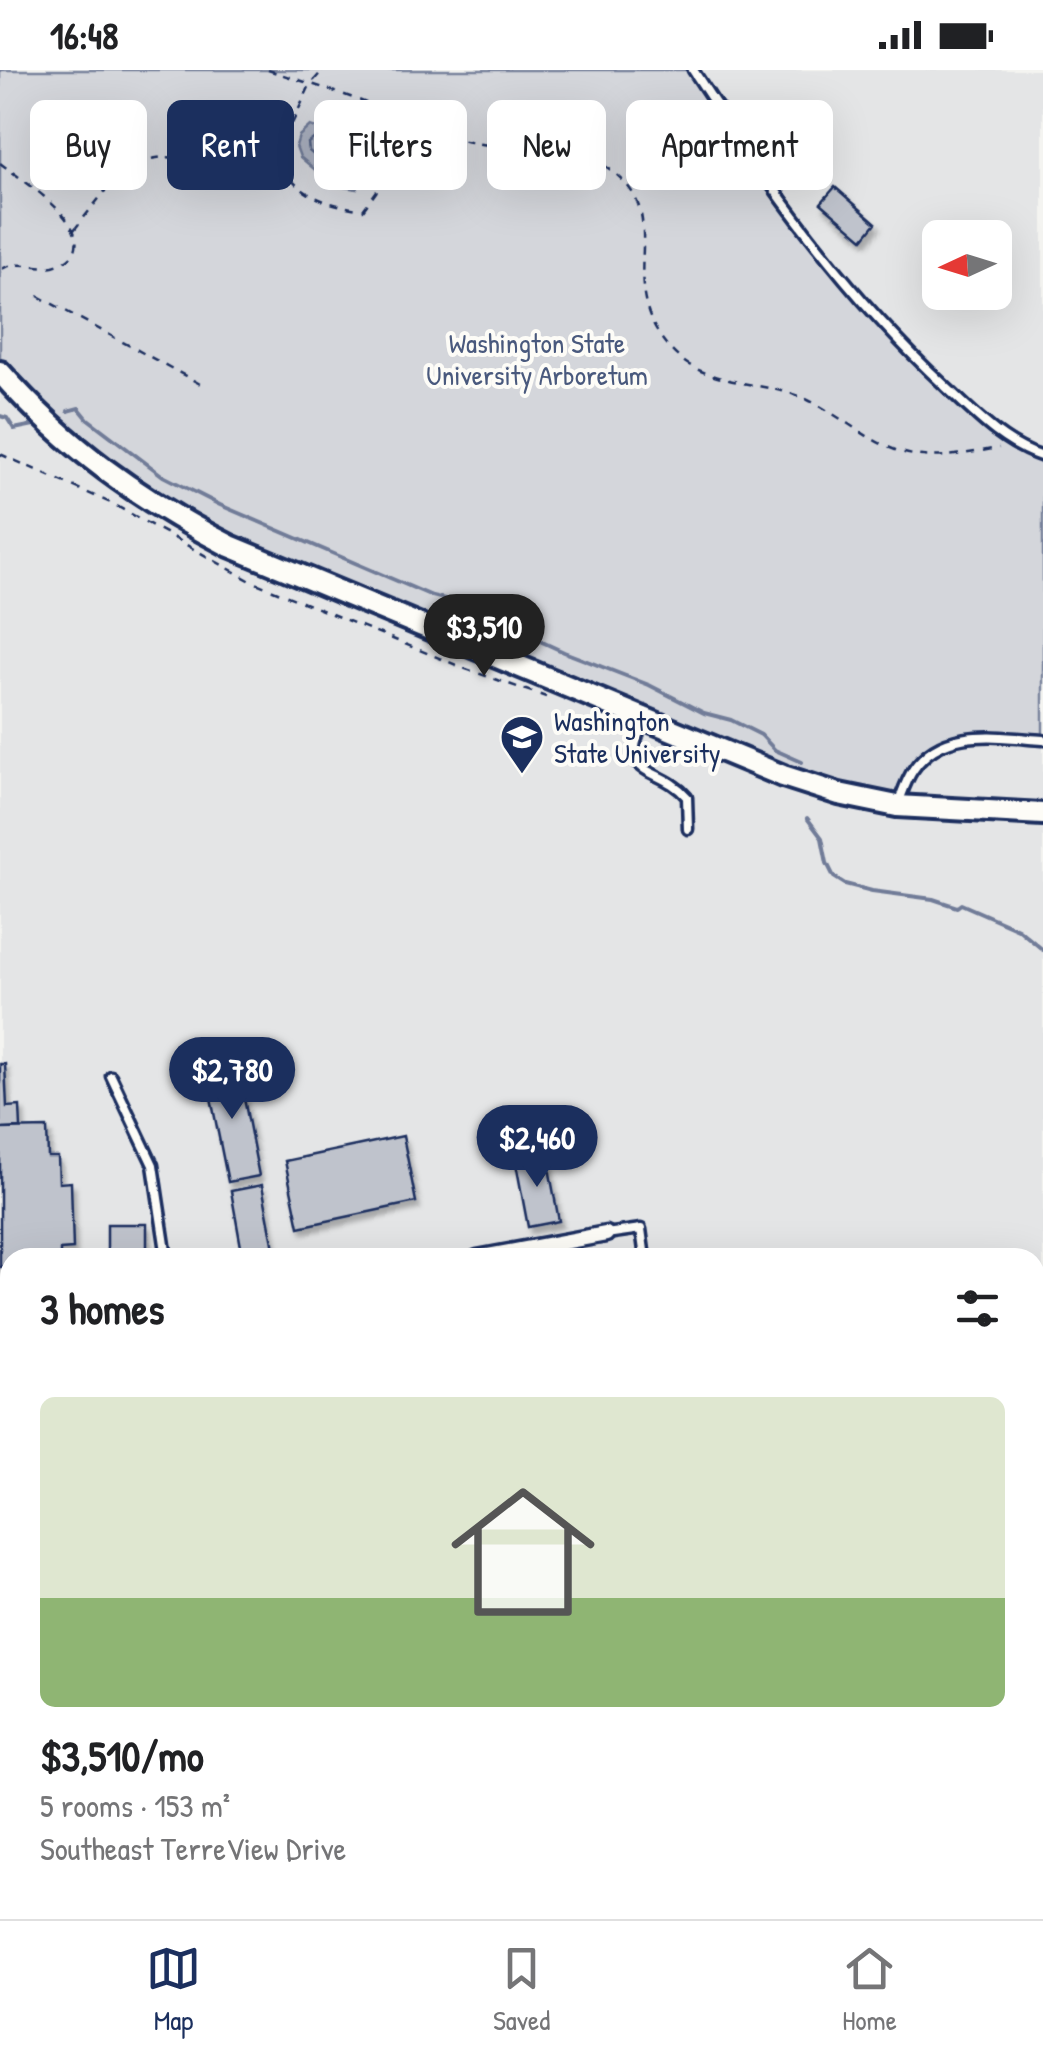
<!DOCTYPE html>
<meta charset="utf-8">
<style>
:root{--surface:#fff;--page:#f2f2f2;--text:#202124;--muted:#757577;--line:#e0e0e0;--accent:#1b2f5e}
body{margin:0;font-family:"Patrick Hand",sans-serif;background:var(--page);color:var(--text);height:100vh;display:flex;flex-direction:column;font-size:38px;white-space:nowrap}
*{box-sizing:border-box;margin:0}
p{font-size:32px;color:var(--muted)}
.icon{flex:none;width:55px;height:55px;fill:none;stroke:currentColor;stroke-width:2;stroke-linecap:round;stroke-linejoin:round}
.map{position:relative;flex:1;overflow:hidden}
.sheet{position:absolute;left:0px;top:1178px;width:1045px;height:672px;display:flex;flex-direction:column;background:var(--surface);border-radius:30px 30px 0 0;box-shadow:0 10px 40px #0002}
.sheet>*{flex:none}
.top-card{position:absolute;left:30px;top:30px;width:985px;height:90px;display:flex;gap:20px}
.needle{width:65px;rotate:266deg}
.controls{position:absolute;left:922px;top:150px;display:grid;gap:20px}
.controls a{display:grid;place-items:center;width:90px;height:90px;border-radius:15px;background:var(--surface);box-shadow:0 10px 40px #0002;font-size:50px}
.price{position:absolute;translate:-50% -85px;padding:0 22px;border-radius:35px;background:var(--accent);color:#fff;font-size:32px;line-height:65px;filter:drop-shadow(0 2px 5px #0008)}
.price::after{content:'';position:absolute;left:50%;top:60px;width:30px;height:22px;margin-left:-15px;background:inherit;clip-path:polygon(0 0,100% 0,50% 100%)}
.price.current{background:#222;color:#fff}
ul{padding:0;list-style:none}
li{display:grid;align-content:center;gap:20px;height:530px;padding:0 40px}
li span{display:grid;place-items:center;height:310px;border-radius:15px;color:#555}
li>.icon{margin-inline-start:auto}
span .icon{width:180px;height:180px;fill:#fffc;stroke-width:1}
li b{font-size:42px}
h2{display:flex;justify-content:space-between;align-items:center;height:120px;padding:0 40px;font-size:42px}
.tag{padding:0 35px;border-radius:15px;background:var(--surface);box-shadow:0 10px 40px #0002;font-size:35px;line-height:90px}
.tag.current{background:var(--accent);color:#fff}
.status{display:flex;justify-content:space-between;align-items:center;height:70px;padding:0 50px;background:var(--surface);direction:ltr}
.status svg{height:28px;fill:currentColor}
.dock{display:flex;justify-content:space-around;align-items:center;height:140px;border-top:2px solid var(--line);background:var(--surface);font-size:28px;color:var(--muted)}
.dock a{display:grid;justify-items:center;gap:5px}
.dock .current{color:var(--accent)}
.map>svg:first-child{display:block}
</style>
<div class="status"><b>16:48</b><svg viewBox="0 0 49 12"><path d="M0 12V9h3v3zM5 12V6h3v6zM10 12V3h3v9zM15 12V0h3v12zM26 1h20v11H26zM47 4h2v5h-2z"/></svg></div>
<div class="map">
<svg width="1043" height="1849" viewBox="0 0 1043 1849">
<defs>
<filter id="shadow"><feDropShadow dx="3.5" dy="6" stdDeviation="2.5" flood-color="#0004"/></filter>
</defs>
<rect width="100%" height="100%" fill="#f4f4f1"/>
<filter id="ink" filterUnits="userSpaceOnUse"><feTurbulence type="fractalNoise" baseFrequency=".01" numOctaves="2"/><feDisplacementMap in="SourceGraphic" scale="20" xChannelSelector="R" yChannelSelector="G"/><feConvolveMatrix kernelMatrix="1 2 1 2 8 2 1 2 1" color-interpolation-filters="sRGB"/></filter>
<g filter="url(#ink)">
<path fill="#e4e5e6" fill-rule="evenodd" d="M0 0H1043V1849H0ZM940 168H995V222H940ZM10 1188H1035V1840H10Z"/>
<path fill="#d4d6db" stroke="#78829c" stroke-width="2.5" d="M0 0H693L738 69 857 226 987 355 1043 387V670L953 669 913 699 897 736 869 731 172 446 0 302Z"/>
<path fill="#aab0bf" stroke="#717c98" stroke-width="2.5" d="M310 56 342 67 363 66 362 103 357 119 333 115 300 87 296 76 299 66Z"/>
<g fill="none" stroke-linecap="round" stroke-linejoin="round">
<path stroke="#546385" stroke-width="2.5" d="M315 68 351 79 350 106 338 105 309 81 308 73Z"/>
<path stroke="#717c98" stroke-width="4" d="M68 341 79 338 88 349 163 406 220 435 432 526 453 531 564 582 649 615 704 643 731 650 761 665 775 680 802 692
M0 346 7 348 14 359 34 355
M807 748 822 768 827 793 834 807 845 814 872 821 933 829 957 837 961 834 1018 859 1043 880"/>
</g>
<path fill="#bfc3cc" stroke="#1b2f5e" stroke-width="2.5" filter="url(#shadow)" d="M835 117 876 153 863 169 821 133Z
M237 992 259 1106 228 1112 205 998Z
M0 994H5L7 1037 20 1036 21 1058 0 1059Z
M47 1058 48 1087H58L59 1113 71 1112 73 1179 60 1180V1188H10V1196L0 1197V1059Z
M403 1066 416 1132 299 1157 285 1091Z
M546 1082 559 1151 528 1157 515 1088Z
M262 1115 275 1184 243 1188 231 1121Z
M107 1154H147V1188H107Z
M0 1683H10V1717H0Z"/>
<g fill="none" stroke-linecap="round" stroke-linejoin="round">
<defs>
<path id="service" d="M693 0C767 114 845 223 945 316 975 344 1003 374 1043 387
M645 649C614 710 659 694 687 727L688 759
M897 736C902 724 906 710 913 700 942 656 998 667 1043 670
M111 1006 153 1095 167 1188
M606 1164 641 1159 645 1188"/>
<path id="minor" d="M477 1188 606 1164
M0 1355 10 1349"/>
<path id="secondary" d="M0 302C68 379 139 429 230 476L783 706 839 724 897 736 1043 744"/>
</defs>
<use href="#service" stroke="#1b2f5e" stroke-width="15"/>
<use href="#minor" stroke="#1b2f5e" stroke-width="21"/>
<use href="#secondary" stroke="#1b2f5e" stroke-width="28"/>
<path stroke="#1b2f5e" stroke-width="2.5" stroke-dasharray="8 8" stroke-linecap="butt" d="M268 0C301 11 336 21 369 34 399 47 429 62 461 70 508 83 558 67 602 94 675 139 621 196 655 258 663 272 676 288 691 296 726 316 771 313 808 330 840 345 867 371 901 382 932 392 967 383 999 378
M0 93C20 109 93 154 73 184 69 190 60 194 53 196 34 199 18 189 0 200
M272 97 310 15 323 0
M74 160 105 121 114 101 136 91 163 87 195 89 227 99 285 102C305 129 330 134 363 140L392 100 398 50
M38 226 202 315
M0 384 113 434 251 511 466 599 546 627
M496 1840 505 1849
M422 1849 427 1840"/>
<use href="#service" stroke="#fdfcf7" stroke-width="8"/>
<use href="#minor" stroke="#fdfcf7" stroke-width="14"/>
<use href="#secondary" stroke="#fdfcf7" stroke-width="20"/>
</g>
</g>
<defs>
<symbol id="university-pin" viewBox="-11 -11 22 30"><path d="M0 17L-7.5 6A9.5 9.5 0 1 1 7.5 6Z" fill="#1b2f5e" stroke="#fdfcf7"/><path d="M0-5L7-2L0 1L-7-2ZM-4 1L0 2.5L4 1V4Q0 6-4 4Z" fill="#fff"/></symbol>
</defs>
<g fill-rule="evenodd">
<use href="#university-pin" x="497" y="642" width="50" height="68"/>
</g>
<g text-anchor="middle" stroke-width="8" stroke-linejoin="round" paint-order="stroke">
<g font-size="28" fill="#49597d" stroke="#fdfcf7">
<text x="537" y="283">Washington State<tspan x="537" dy="32">University Arboretum</tspan></text>
</g>
<g font-size="28" fill="#1b2f5e" stroke="#fdfcf7" text-anchor="start">
<text x="554" y="661">Washington<tspan x="554" dy="32">State University</tspan></text>
</g>
</g>
</svg>
<div class="controls">
<a><svg class="needle" viewBox="-14 -14 28 28"><path d="M0-13l5 13h-10z" fill="#e53935"/><path d="M0 13l5-13h-10z" fill="#757577"/></svg></a>
</div>
<b class="price current" style="left:484px;top:609px">$3,510</b>
<b class="price" style="left:232px;top:1052px">$2,780</b>
<b class="price" style="left:537px;top:1120px">$2,460</b>
<div class="top-card">
<a class="tag">Buy</a>
<a class="tag current">Rent</a>
<a class="tag">Filters</a>
<a class="tag">New</a>
<a class="tag">Apartment</a>
</div>
<section class="sheet">
<h2>3 homes<svg class="icon" aria-label="filters" viewBox="0 0 24 24"><path d="M4 7h16M4 17h16"/><circle cx="9" cy="7" r="2"/><circle cx="15" cy="17" r="2"/></svg></h2>
<ul>
<li><span style="background:linear-gradient(#dfe7d0 65%,#8fb573 0)"><svg class="icon" aria-label="home" viewBox="0 0 24 24"><path d="M3 11l9-7 9 7M6 9v11h12V9"/></svg></span><div><b>$3,510/mo</b><p>5 rooms · 153 m²</p><p>Southeast TerreView Drive</p></div></li>
</ul>
</section>
</div>
<nav class="dock">
<a class="current"><svg class="icon" aria-label="map" viewBox="0 0 24 24"><path d="M3 6l6-2 6 2 6-2v14l-6 2-6-2-6 2zM9 4v14M15 6v14"/></svg>Map</a>
<a><svg class="icon" aria-label="saved" viewBox="0 0 24 24"><path d="M7 4h10v16l-5-4-5 4z"/></svg>Saved</a>
<a><svg class="icon" aria-label="home" viewBox="0 0 24 24"><path d="M3 11l9-7 9 7M6 9v11h12V9"/></svg>Home</a>
</nav>
